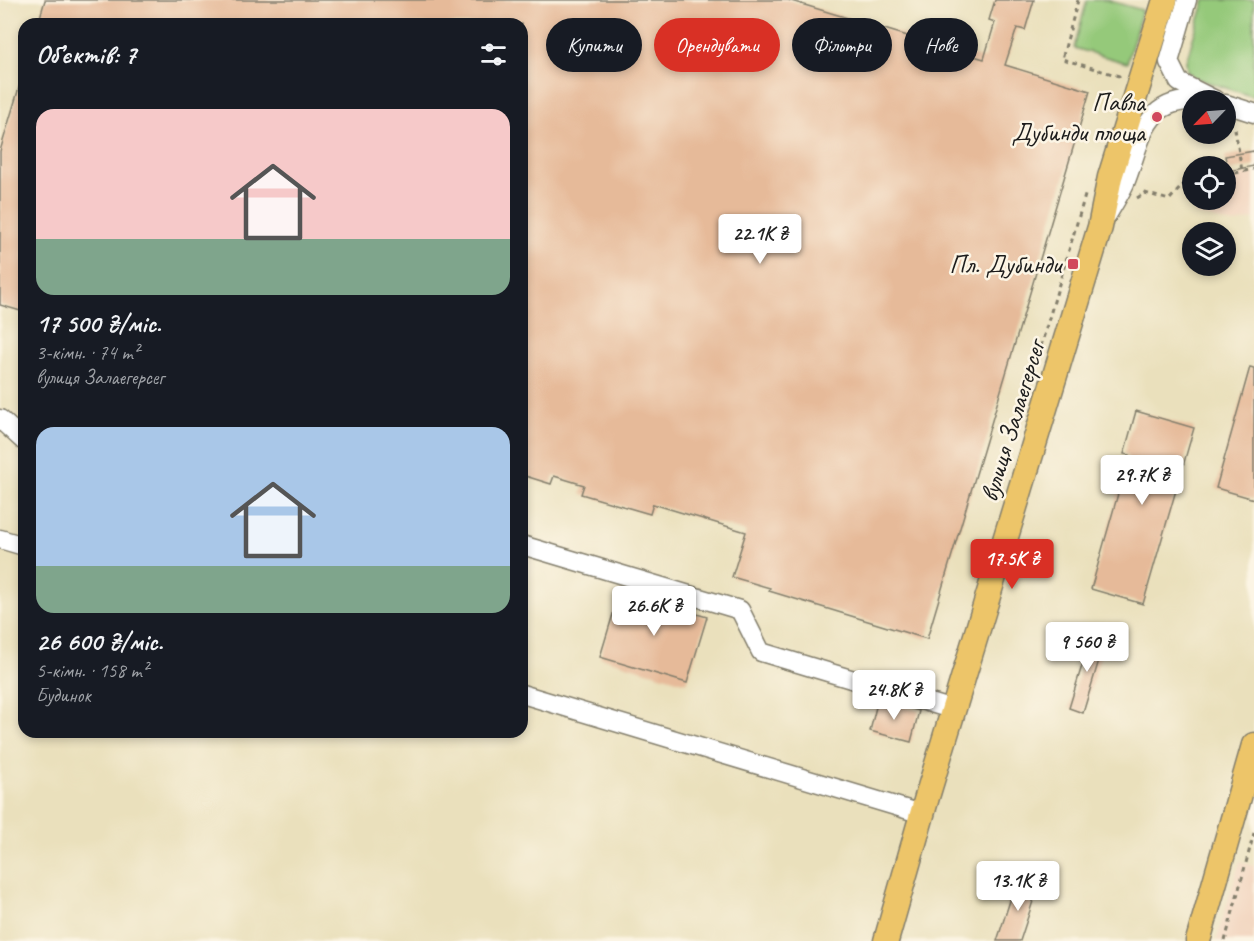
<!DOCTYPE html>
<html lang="uk">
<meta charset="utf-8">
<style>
:root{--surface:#171b24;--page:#20242c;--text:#f1f3f6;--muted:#9ea1a6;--accent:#d93025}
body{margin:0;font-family:Caveat,sans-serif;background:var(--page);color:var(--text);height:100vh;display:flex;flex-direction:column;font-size:22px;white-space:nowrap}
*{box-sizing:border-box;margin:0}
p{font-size:20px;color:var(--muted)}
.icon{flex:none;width:33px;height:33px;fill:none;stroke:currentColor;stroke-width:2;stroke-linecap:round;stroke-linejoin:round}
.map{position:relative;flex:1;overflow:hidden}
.panel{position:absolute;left:18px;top:18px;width:510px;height:720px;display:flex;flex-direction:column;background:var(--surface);border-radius:18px;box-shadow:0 3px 9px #0003}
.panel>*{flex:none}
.top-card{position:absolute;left:546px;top:18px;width:570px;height:54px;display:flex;gap:12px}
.needle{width:39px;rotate:245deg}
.fabs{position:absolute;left:1182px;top:90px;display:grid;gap:12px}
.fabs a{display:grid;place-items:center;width:54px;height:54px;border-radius:50%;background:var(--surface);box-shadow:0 3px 9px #0003;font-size:30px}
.price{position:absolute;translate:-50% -51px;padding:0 14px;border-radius:6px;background:#fff;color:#222;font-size:20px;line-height:39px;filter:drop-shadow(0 2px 3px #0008)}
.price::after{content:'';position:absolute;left:50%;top:36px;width:18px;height:14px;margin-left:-9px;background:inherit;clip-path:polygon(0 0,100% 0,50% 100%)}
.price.on{background:var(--accent);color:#fff}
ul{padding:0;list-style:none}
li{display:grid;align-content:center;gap:12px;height:318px;padding:0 18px}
li span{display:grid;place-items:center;height:186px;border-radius:18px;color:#555}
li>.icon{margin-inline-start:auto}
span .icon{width:108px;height:108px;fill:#fffc;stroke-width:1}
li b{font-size:26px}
h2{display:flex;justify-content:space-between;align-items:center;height:72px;padding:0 18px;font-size:26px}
.chip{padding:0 21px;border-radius:27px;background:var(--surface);box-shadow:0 3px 9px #0003;font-size:21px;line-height:54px}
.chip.on{background:var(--accent);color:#fff}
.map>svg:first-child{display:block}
</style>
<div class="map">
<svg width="1254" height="941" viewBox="0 0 1254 941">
<rect width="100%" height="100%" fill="#fcf5e5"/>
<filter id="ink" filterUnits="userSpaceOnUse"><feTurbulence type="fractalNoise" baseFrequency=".0167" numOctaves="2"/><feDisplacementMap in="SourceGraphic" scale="12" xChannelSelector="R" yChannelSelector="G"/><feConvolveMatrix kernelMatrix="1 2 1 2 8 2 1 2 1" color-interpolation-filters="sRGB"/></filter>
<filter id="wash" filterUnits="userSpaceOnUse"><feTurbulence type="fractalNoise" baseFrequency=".008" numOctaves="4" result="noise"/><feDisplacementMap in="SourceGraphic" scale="24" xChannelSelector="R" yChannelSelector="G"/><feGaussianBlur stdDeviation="1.35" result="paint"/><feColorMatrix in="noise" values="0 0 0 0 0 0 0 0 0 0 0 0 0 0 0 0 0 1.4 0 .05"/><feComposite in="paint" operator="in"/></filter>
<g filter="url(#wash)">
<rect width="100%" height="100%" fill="#eae0bc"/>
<path fill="#f2d4be" d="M1254 173V219L1233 224 1195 214 1198 200H1226V178Z
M1240 861 1254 866V941H1216Z"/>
<path fill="#95c97a" stroke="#58724b" stroke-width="1.5" d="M1087 0H1107L1142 10 1127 63 1074 48Z
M1205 0H1254V97L1195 78 1187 71 1186 61Z"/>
<g id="blocks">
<path fill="#e6ba99" d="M45 0H788L984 59 995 22 989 20 995 0H1034L1025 30 1017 28 1005 65 1090 91 927 639 769 591 770 588 732 577 746 532 653 504 650 514 581 494 584 485 554 476 551 484 522 475V24H38Z
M21 81 24 82V312L0 305V151Z
M1254 151V166L1228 171 1225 156Z
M1250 367 1254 368V499L1216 488Z
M1136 411 1194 428 1143 604 1091 589 1129 455 1124 454Z
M620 591 707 617 687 683 600 657Z
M1092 633 1106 637 1083 713 1069 708Z
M878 699 919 711 911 742 870 731Z
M1017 879 1038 886 1020 941H997Z"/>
</g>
</g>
<g filter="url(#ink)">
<use href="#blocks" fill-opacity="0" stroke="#837e6c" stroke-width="1.5"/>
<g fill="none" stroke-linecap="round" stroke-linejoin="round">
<defs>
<path id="minor" d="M1187 0 1169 62 1179 82 1215 100
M1226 104 1254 113
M1107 215C1113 205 1120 194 1125 183 1140 147 1142 100 1192 101
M0 419 24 441
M0 539 24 546
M522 545 740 610 761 652 954 710
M522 694 922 814"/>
<path id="major" d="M886 941 927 797 1100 227 1110 177 1165 0
M1198 941 1254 745"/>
</defs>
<use href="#minor" stroke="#837e6c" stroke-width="21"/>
<use href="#major" stroke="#837e6c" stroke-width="27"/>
<path stroke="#837e6c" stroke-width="3" stroke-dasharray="4.5 4.5" stroke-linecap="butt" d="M1078 0 1062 59 1119 76V79
M1235 129 1242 171
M1226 175 1254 169
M1137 198 1145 193 1169 200 1183 185 1192 183
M1023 407 1086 192
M1225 941 1254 833"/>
<use href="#minor" stroke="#fff" stroke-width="18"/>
<use href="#major" stroke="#edc569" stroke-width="24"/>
</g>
</g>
<g fill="#d1495b" stroke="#fcf5e5" stroke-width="2">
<circle cx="1157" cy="117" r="6"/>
<rect x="1067" y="258" width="12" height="12" rx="3"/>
</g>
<g text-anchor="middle" stroke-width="5" stroke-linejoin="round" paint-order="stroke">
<g font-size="26" fill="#1c1c1c" stroke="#fcf5e5" text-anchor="end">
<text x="1145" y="111">Павла<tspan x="1145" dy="30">Дубинди площа</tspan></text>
<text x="1061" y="273">Пл. Дубинди</text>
</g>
<g font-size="26" fill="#1c1c1c" stroke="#fcf5e5">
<text transform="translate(1012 421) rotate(-73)" y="9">вулиця Залаегерсег</text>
</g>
</g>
</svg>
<div class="fabs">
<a><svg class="needle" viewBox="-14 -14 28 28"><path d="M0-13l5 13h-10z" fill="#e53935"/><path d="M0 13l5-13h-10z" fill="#9ea1a6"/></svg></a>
<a><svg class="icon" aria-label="locate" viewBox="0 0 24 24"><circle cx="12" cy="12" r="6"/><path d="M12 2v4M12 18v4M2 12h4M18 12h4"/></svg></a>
<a><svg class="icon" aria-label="layers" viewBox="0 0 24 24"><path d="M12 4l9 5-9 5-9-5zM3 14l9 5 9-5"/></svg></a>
</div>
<b class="price" style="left:760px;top:265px">22.1K ₴</b>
<b class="price" style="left:1142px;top:506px">29.7K ₴</b>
<b class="price on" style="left:1012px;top:590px">17.5K ₴</b>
<b class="price" style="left:654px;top:637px">26.6K ₴</b>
<b class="price" style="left:1087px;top:673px">9 560 ₴</b>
<b class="price" style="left:894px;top:721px">24.8K ₴</b>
<b class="price" style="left:1018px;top:912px">13.1K ₴</b>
<div class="top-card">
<a class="chip">Купити</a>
<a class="chip on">Орендувати</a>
<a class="chip">Фільтри</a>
<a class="chip">Нове</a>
</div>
<section class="panel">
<h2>Об’єктів: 7<svg class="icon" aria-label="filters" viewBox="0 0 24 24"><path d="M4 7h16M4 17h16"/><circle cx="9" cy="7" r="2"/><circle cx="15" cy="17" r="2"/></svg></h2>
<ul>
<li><span style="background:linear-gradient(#f6c9c9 70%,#7fa58c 0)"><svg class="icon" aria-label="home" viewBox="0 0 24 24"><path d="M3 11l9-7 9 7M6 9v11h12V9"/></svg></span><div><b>17 500 ₴/міс.</b><p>3-кімн. · 74 m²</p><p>вулиця Залаегерсег</p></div></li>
<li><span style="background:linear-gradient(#a9c7e8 75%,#7fa58c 0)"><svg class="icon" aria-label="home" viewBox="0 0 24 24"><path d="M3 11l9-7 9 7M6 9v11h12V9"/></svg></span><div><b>26 600 ₴/міс.</b><p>5-кімн. · 158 m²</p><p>Будинок</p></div></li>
</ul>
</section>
</div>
